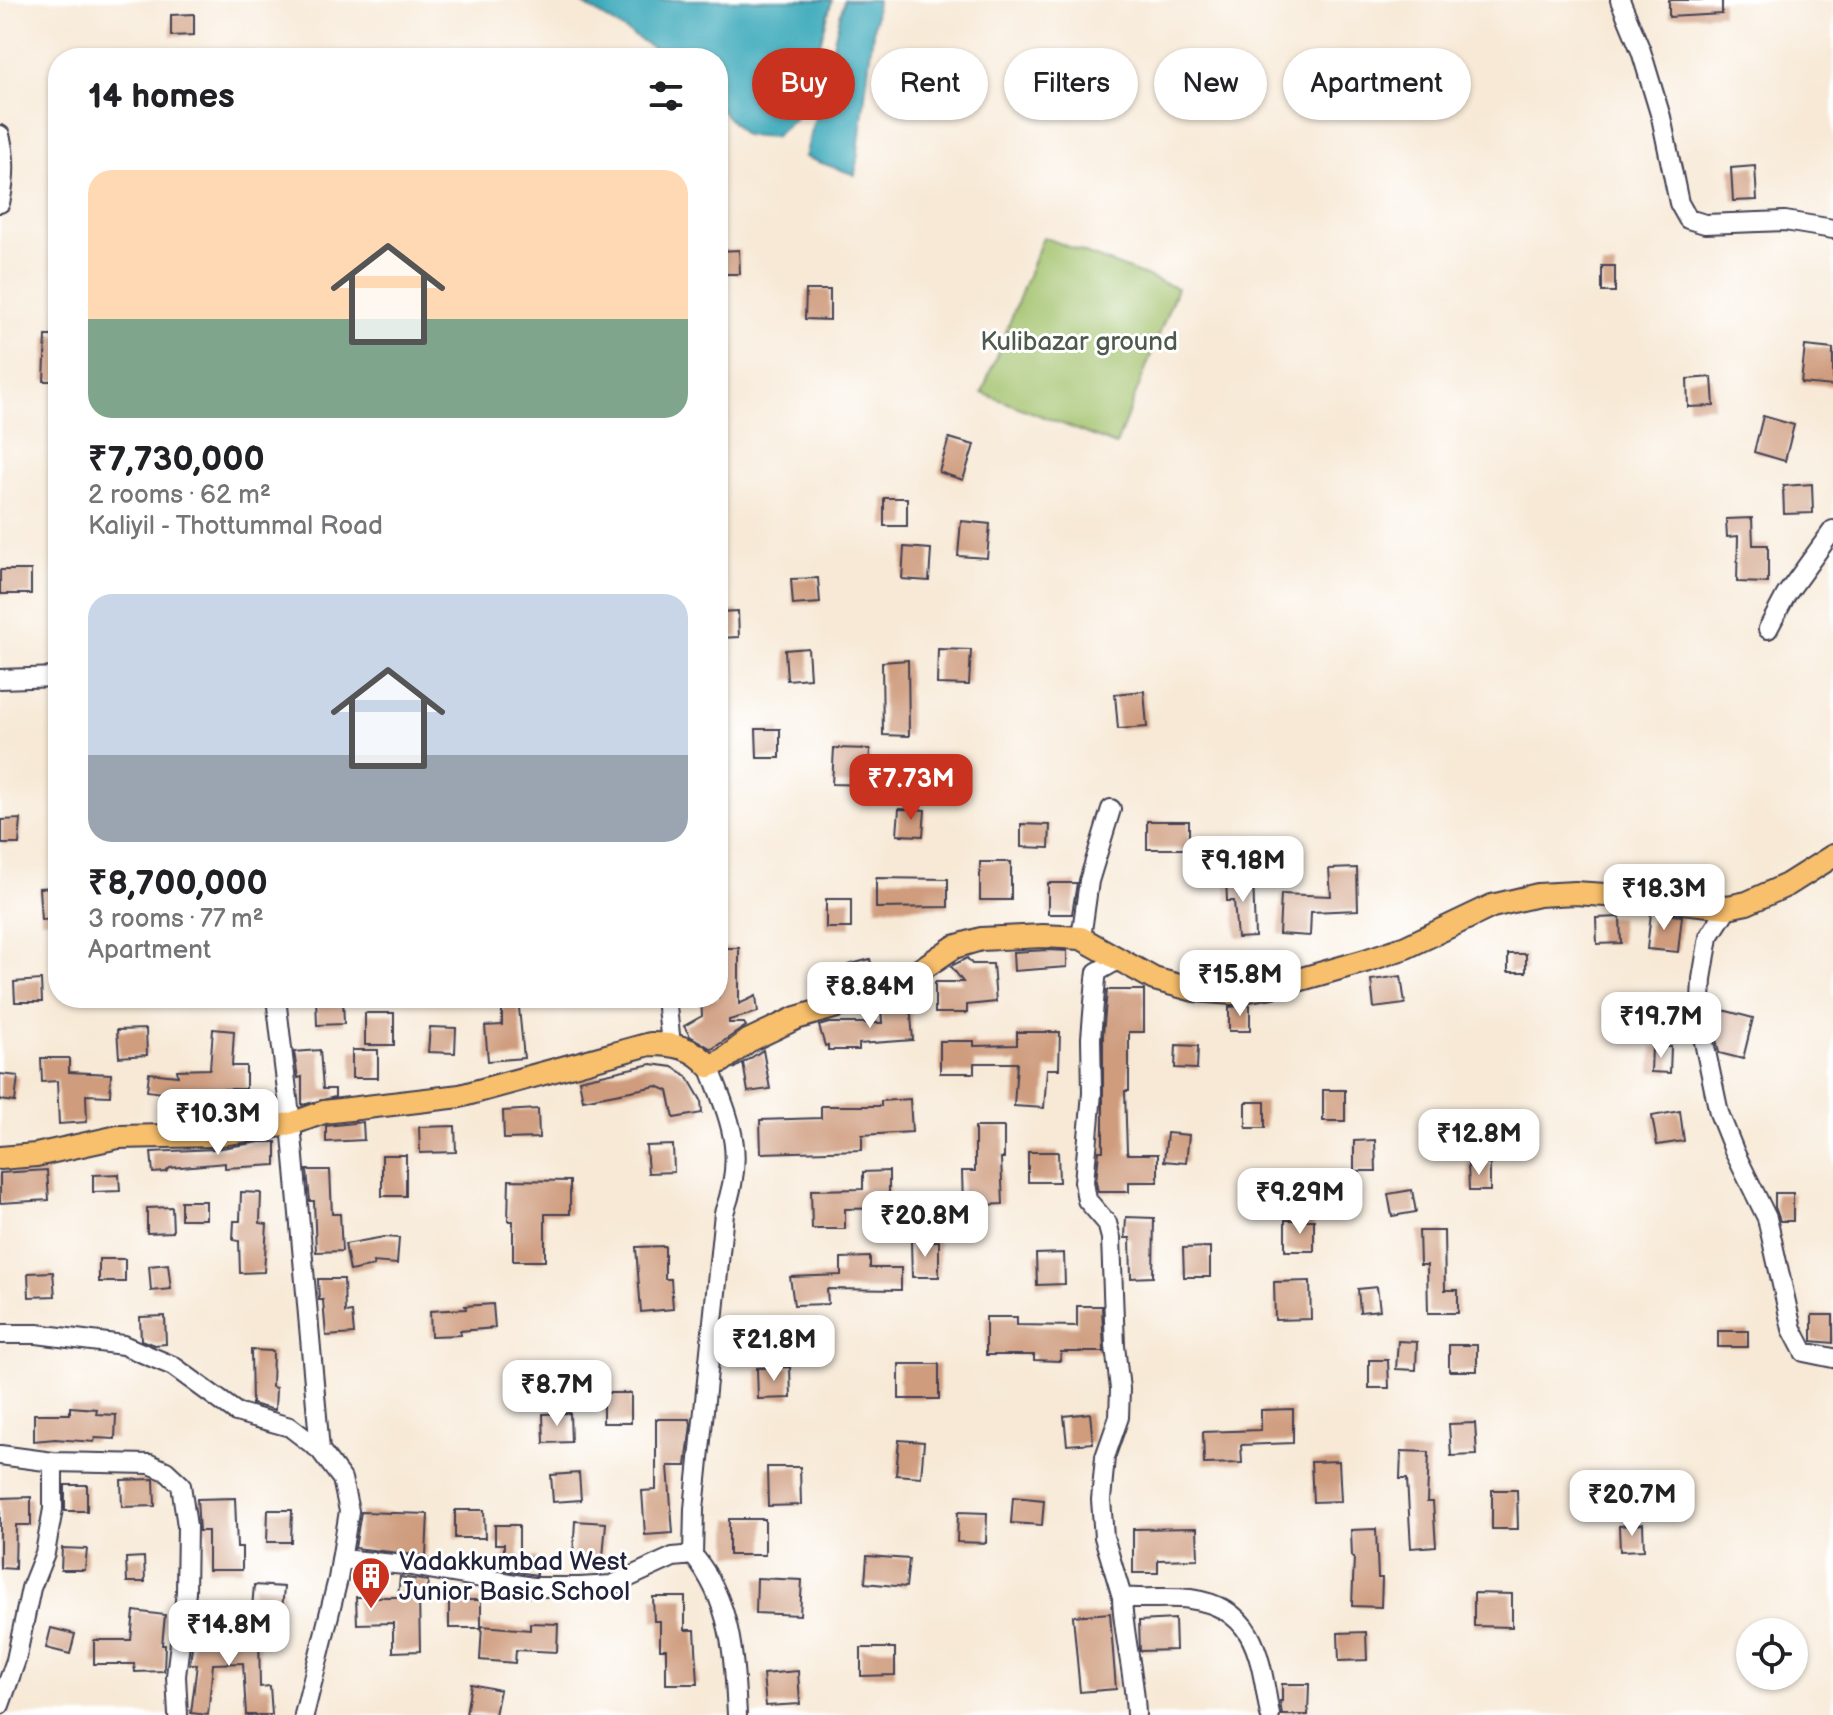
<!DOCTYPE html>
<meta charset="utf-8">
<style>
:root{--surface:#fff;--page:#f6f6f6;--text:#202124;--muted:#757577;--accent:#c8321e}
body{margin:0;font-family:"Balsamiq Sans",sans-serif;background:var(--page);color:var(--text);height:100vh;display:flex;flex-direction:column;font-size:30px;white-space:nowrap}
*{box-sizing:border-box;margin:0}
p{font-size:26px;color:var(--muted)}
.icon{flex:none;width:44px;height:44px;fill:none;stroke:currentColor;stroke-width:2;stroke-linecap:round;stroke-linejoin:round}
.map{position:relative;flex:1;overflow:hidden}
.side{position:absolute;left:48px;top:48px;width:680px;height:960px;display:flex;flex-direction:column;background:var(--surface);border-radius:32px;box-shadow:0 2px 6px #0004}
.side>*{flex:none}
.top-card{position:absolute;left:752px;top:48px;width:760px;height:72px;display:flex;gap:16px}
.tools{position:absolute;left:1736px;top:1618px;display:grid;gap:16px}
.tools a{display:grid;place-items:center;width:72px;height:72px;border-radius:50%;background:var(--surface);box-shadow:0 2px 6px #0004;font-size:40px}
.price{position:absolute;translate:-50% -68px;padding:0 18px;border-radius:16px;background:#fff;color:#222;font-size:26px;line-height:52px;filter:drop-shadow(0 2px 4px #0008)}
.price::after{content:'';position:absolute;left:50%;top:48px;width:24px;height:18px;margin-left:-12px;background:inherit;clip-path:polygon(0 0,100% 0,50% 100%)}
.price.active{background:var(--accent);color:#fff}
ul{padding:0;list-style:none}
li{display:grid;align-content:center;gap:16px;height:424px;padding:0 40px}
li span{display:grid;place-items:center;height:248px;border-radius:24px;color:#555}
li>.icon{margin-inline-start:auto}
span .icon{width:144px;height:144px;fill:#fffc;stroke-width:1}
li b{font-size:34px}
h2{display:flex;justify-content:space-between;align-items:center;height:96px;padding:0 40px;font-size:34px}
.chip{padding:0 28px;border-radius:36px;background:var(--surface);box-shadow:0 2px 6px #0004;font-size:28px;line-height:72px}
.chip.active{background:var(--accent);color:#fff}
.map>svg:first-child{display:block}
</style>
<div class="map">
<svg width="1833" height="1715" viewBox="0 0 1833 1715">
<rect width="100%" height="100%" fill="#fff"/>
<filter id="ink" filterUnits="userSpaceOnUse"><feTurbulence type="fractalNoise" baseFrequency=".0125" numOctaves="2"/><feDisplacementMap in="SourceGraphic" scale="16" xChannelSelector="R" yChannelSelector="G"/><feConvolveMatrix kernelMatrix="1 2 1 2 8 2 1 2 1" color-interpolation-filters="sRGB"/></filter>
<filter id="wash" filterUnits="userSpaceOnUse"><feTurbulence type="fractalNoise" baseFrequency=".006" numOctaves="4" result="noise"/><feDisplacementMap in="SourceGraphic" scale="32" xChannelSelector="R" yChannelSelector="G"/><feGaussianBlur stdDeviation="1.8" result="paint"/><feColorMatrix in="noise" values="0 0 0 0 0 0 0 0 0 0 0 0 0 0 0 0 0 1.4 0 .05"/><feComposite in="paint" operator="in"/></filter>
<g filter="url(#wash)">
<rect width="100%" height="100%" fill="#f7e9d6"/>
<path fill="#a1c16a" stroke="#627252" stroke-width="2" d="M1043 237 1177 288 1116 445 982 393Z"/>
<path fill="#3ba9ba" stroke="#2e667a" stroke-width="2" d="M577 0H832L808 88 797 117 774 137 744 135 718 107V58H669Z
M844 0H877L855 175 805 157Z"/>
<g id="blocks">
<path fill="#cf9c7e" d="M1669 0H1722V14L1669 17Z
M194 14V35L171 36V15Z
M1755 166 1757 200 1733 201 1731 168Z
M739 250 740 274H718V251Z
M1602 266H1615V292H1602Z
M806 290H830V320L805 319Z
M46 336H58V381H44Z
M1805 346 1833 349V386L1801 383Z
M1712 377 1714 406 1688 407 1687 379Z
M1763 416 1794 425 1785 461 1754 452Z
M949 438 974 445 963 480 939 472Z
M1812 484 1813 513 1784 514 1783 486Z
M884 498H907V526H884Z
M1752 518 1753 545H1768V583L1737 582 1738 536 1727 537 1726 519Z
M961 521 990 524 987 558 958 556Z
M904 547 931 549 929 581 902 579Z
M0 570H31V594H0Z
M818 578 820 603 793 605 791 579Z
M738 611 739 637 718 638V612Z
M808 648 810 678 787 680 785 650Z
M938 649 971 650 969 685 937 684Z
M908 660 909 736 883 735 882 662Z
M1144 691 1147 727 1118 729 1115 694Z
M756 729H780V758H757Z
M834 748 870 749 868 785 832 784Z
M920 772 947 773 946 795 919 794Z
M899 809 925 810 923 836 897 835Z
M21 819 19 844H2V820Z
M1147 821H1189V849H1147Z
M1021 824 1050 825 1049 848 1021 847Z
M980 862H1011V900H980Z
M1357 868 1358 910 1311 912 1310 936 1279 934 1281 894 1331 896 1329 869Z
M1253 876 1255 937 1237 938 1234 901H1227L1226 877Z
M876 878 948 879V907L876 908Z
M1048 883H1077L1072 914H1048Z
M58 887V919L41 920 39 888Z
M826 899H851V928H826Z
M1651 913 1682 916 1678 952 1647 949Z
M1620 917 1621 943 1597 944 1596 918Z
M718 948H739V1004L756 996 758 1012 729 1020V1023H744L746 1026 712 1049 690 1036 684 1026 702 1016 701 998H718Z
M1048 950 1067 951V967L1014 971 1013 952Z
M1508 954H1526V972H1508Z
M967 958 972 964H993L996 1002 967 1005V1013H935V982H963L951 966Z
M870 959 875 978 854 984 848 965Z
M1401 976 1405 1004 1374 1008 1371 980Z
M41 980 42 1002H15L14 982Z
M1107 990H1144V1032H1129V1091H1125L1127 1151 1128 1154H1158V1182H1129V1192H1098L1096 1182 1099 1151H1103V1035Z
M316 998H343L344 1024 317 1025Z
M502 998H518L524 1058 488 1061 485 1026 502 1025Z
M910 1004 913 1040 859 1044V1050H828V1045L825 1046 819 1026 829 1023H882L881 1007Z
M1250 1005V1031H1229V1007Z
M1719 1009 1753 1018 1743 1059 1719 1053 1714 1030Z
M365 1013H394V1045H365Z
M430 1027 456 1028 455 1053 428 1052Z
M146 1029 147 1055 119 1057 117 1030Z
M213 1029 234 1031 232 1066H246V1089H202V1100H179L178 1095 147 1091 149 1073 178 1076 177 1070 210 1069Z
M1017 1032H1060L1059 1069H1047L1044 1108 1014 1106 1017 1063H974V1073H940V1041H974V1046L1017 1045Z
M1176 1045 1198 1046 1197 1069 1175 1068Z
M1652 1047H1671L1670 1073 1651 1072Z
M320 1050 323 1089H335V1097L302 1105V1077L298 1078 294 1052Z
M352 1050H378V1078H352Z
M763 1050 770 1089 748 1092 743 1063 734 1069Z
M41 1058H69V1072L111 1074 110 1096 86 1095 87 1122 59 1124 57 1081 42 1082Z
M651 1064 673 1067 687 1076 701 1100 702 1113 674 1118 668 1091 657 1086 583 1100 579 1080Z
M0 1074 18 1076 15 1102 0 1100Z
M1323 1090H1345V1121H1323Z
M910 1099 912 1132 862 1135V1150L761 1153 760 1120 821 1118V1106H881V1101Z
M1246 1102H1265V1128H1246Z
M538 1109 539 1138 504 1139 503 1111Z
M1680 1111 1684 1141 1657 1145 1652 1116Z
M363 1122 364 1140 326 1142V1126Z
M455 1126 456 1152 420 1153 419 1127Z
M975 1127H1004V1158H1001L1003 1204 963 1206 962 1171H975Z
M1167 1133 1189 1135 1186 1163 1164 1161Z
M1375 1140 1376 1171H1354V1141Z
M260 1142H276V1165L225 1168V1163L170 1168 166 1172 153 1173 151 1152 215 1149Z
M673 1145 674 1172 648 1173 646 1146Z
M1028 1152H1058L1059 1182H1028Z
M382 1155H406V1196H382Z
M1468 1164H1490V1191H1469Z
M47 1170 49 1200 0 1203V1173Z
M307 1170H330L332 1214H340L342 1251 316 1252 314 1201H310Z
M889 1171V1208L845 1209V1229H812L811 1190 863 1189V1172Z
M119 1174 120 1191 93 1192V1175Z
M509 1180 570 1181V1214H545V1261H513V1221H508Z
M1412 1190 1416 1212 1392 1216 1388 1194Z
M241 1192 261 1193 260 1223 267 1224 264 1272 240 1273 239 1241 233 1240 234 1221H240Z
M1775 1193H1793V1221H1780L1775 1207Z
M181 1201H206V1219H181Z
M172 1207 173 1232 147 1233V1208Z
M1126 1217 1154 1218 1153 1277 1131 1278 1130 1238H1125Z
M1285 1220H1314V1251H1285Z
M1419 1231H1444L1445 1290H1458V1313H1428L1427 1265H1420Z
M384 1237 399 1238 397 1264 373 1262 374 1266 350 1271 345 1244Z
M911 1241H939V1277H912Z
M665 1246V1279H671L673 1309 641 1312 636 1247Z
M1210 1247V1277H1184L1183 1248Z
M1064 1253 1065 1284 1037 1285 1036 1254Z
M870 1257V1268H901V1290L827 1289 828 1304 794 1305 790 1277 841 1275V1258Z
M99 1259H125V1282H99Z
M168 1264 171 1289 151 1291 149 1266Z
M53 1272 55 1296 29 1297 28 1273Z
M318 1279H344L345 1313 352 1312 354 1334 326 1336 323 1300H319Z
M1310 1281 1311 1319 1275 1320 1274 1282Z
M1377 1287 1380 1310 1360 1312 1358 1289Z
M493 1304 495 1328 460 1331 461 1335 431 1336 430 1311 466 1309 465 1306Z
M1077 1306H1102L1104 1352H1061L1060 1361 1034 1360V1355H986V1317H1017V1325L1077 1326Z
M1812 1315H1833V1343L1812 1341Z
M165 1316 166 1344 154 1345 141 1340 140 1317Z
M1718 1331H1748V1347H1718Z
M1398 1341 1417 1342 1416 1370 1396 1369Z
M1449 1345H1477V1371H1449Z
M251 1350 273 1351 272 1387 276 1388 275 1410 252 1404Z
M1369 1360H1388L1389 1388H1369Z
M899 1364H939V1399H899Z
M790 1367 791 1398 758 1399 757 1368Z
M603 1393H631V1423H603Z
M70 1407 97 1409 96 1414 116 1415 115 1439 95 1438 94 1442 55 1439 34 1441V1414H70Z
M1293 1409V1443L1241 1445 1242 1463 1204 1464 1203 1432 1261 1430V1410Z
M570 1413 571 1442 544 1443 543 1414Z
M1090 1413 1093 1443 1067 1445 1064 1416Z
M656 1419H690L691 1424 686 1466H668L673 1533 645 1535 642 1491 656 1490Z
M1475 1423 1477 1455 1451 1456 1449 1424Z
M899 1440 924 1442 921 1477 896 1475Z
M1401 1451 1429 1452 1427 1502H1433L1436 1546 1411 1548 1407 1479H1400Z
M1339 1461 1341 1501 1313 1502 1311 1462Z
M767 1467H800L801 1505 768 1506Z
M579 1473 581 1500 553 1502 551 1475Z
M154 1479 155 1506 122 1507 121 1480Z
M65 1485H87V1511H65Z
M1492 1490H1517L1518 1529H1492Z
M31 1497V1525H16L15 1569 0 1568V1498Z
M1013 1497 1044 1500 1042 1525 1011 1523Z
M235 1498 237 1547H242V1570H208V1531H199L197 1499Z
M268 1510H292L291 1542H267Z
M455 1510H484L485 1538H455Z
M361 1512 428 1514 426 1556 355 1548Z
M958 1512 987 1513 986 1543 957 1542Z
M729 1519H765V1555H729Z
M575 1521 606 1523 603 1557 573 1555Z
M1643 1524 1644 1550 1620 1551 1619 1526Z
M495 1525H519V1557H537V1575L504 1570V1544H495Z
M1197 1528 1198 1559 1158 1560V1573H1133V1529Z
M1376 1529 1378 1578H1382L1381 1607 1352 1606 1354 1557H1352L1351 1530Z
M62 1548 87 1549 85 1570H61Z
M867 1556 909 1559 906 1587 865 1583Z
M144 1557 145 1582H127L126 1558Z
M400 1577 428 1581 426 1597 419 1596 420 1651 393 1652V1623L357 1624 356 1597H398Z
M757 1578 802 1580 800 1615 756 1613Z
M254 1585 284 1587 282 1611 252 1608Z
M1474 1593 1512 1594V1627L1474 1626Z
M653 1597H685V1630H695L698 1684H666V1649H660V1621H654Z
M449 1600H481V1628H449Z
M134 1611 165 1615 162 1645H165L164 1671 135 1672 134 1664H94V1640H131Z
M1110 1613 1116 1689 1080 1692 1073 1616Z
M1175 1619 1176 1650 1140 1651 1139 1621Z
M530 1623 558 1624 557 1652 516 1650 515 1663 480 1660 482 1626 530 1630Z
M51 1628 75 1634 70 1654 46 1648Z
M194 1629 216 1630 215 1634 259 1633 260 1687 270 1686 272 1715H246L243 1663 213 1664 208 1715 191 1713 197 1664H190Z
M1366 1632 1367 1660 1339 1661 1338 1633Z
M861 1648H895V1675L861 1676Z
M798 1671 800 1704 766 1706 763 1674Z
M471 1684 500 1690 495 1715 466 1714Z
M1282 1684H1309L1308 1715H1282L1280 1701H1282Z"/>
</g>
</g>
<g filter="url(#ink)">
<use href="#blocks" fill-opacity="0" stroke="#424052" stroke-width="2"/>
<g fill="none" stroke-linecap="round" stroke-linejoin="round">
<defs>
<path id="minor" d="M1620 0 1641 51 1661 117 1679 203 1688 219 1705 224 1785 221 1833 229
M0 135C6 157 5 181 0 203
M1768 629 1786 595 1833 530
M0 679 58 677
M1728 907 1709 937 1702 979 1700 1023 1719 1113 1735 1153 1767 1218 1792 1329 1804 1352 1833 1358
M1081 938 1089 881 1111 809
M1118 960 1097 972 1096 979 1091 1038 1092 1093 1084 1182 1087 1200 1107 1223 1111 1238 1115 1346 1120 1389 1119 1417 1105 1457 1101 1500 1104 1537 1122 1597C1145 1600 1168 1596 1190 1599 1258 1608 1260 1660 1270 1715
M276 998 291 1124 320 1450
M666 998 671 1044
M709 1066C731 1123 746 1153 724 1213L694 1509 693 1555C732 1602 734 1657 737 1715
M0 1334H37L123 1345 173 1366 236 1412 290 1427 320 1450 342 1479 349 1511 338 1579 304 1715
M0 1455 53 1462 150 1464 166 1471 181 1485 187 1526 186 1592 176 1676 178 1715
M341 1559 405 1565 534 1587H580L612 1585 673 1557 693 1555
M1122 1597C1123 1636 1135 1675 1136 1715
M0 1705 16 1660 31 1588 45 1553 53 1509V1462"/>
<path id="major" d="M0 1158 36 1155 118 1137 213 1135 291 1124 324 1112 460 1096 650 1044C674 1044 693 1047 709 1066L722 1061 748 1041 796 1018 868 997 904 981 954 947 981 939 1043 936 1081 938 1154 979 1194 990 1232 993 1284 984 1365 961 1406 947 1492 906 1538 895 1575 893 1636 897 1728 907 1747 903 1787 885 1833 856"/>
</defs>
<use href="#minor" stroke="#424052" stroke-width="22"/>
<use href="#major" stroke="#424052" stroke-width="26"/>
<use href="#minor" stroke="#fff" stroke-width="18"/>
<use href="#major" stroke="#f8bf6c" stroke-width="22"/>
</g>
</g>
<defs>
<symbol id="building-pin" viewBox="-11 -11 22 30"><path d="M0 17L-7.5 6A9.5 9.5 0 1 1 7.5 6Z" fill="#c8321e" stroke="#fff"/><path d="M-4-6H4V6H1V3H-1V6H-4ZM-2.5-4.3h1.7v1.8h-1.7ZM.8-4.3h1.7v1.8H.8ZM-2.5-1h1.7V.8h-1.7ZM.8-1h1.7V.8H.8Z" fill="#fff"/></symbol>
</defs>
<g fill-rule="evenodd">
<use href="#building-pin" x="349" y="1554" width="44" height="60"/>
</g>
<g text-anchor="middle" stroke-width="6" stroke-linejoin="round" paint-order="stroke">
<g font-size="26" fill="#4e5a4b" stroke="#fff">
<text x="1079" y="350">Kulibazar ground</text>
</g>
<g font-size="26" fill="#22223b" stroke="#fff" text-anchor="start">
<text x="399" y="1570">Vadakkumbad West<tspan x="399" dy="30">Junior Basic School</tspan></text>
</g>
</g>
</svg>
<div class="tools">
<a><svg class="icon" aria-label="locate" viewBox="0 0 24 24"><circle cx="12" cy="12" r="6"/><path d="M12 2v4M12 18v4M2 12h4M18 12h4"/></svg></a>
</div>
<b class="price active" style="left:911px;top:822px">₹7.73M</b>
<b class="price" style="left:1243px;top:904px">₹9.18M</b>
<b class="price" style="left:1664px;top:932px">₹18.3M</b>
<b class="price" style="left:1240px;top:1018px">₹15.8M</b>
<b class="price" style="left:870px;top:1030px">₹8.84M</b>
<b class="price" style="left:1661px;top:1060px">₹19.7M</b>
<b class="price" style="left:218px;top:1157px">₹10.3M</b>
<b class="price" style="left:1479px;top:1177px">₹12.8M</b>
<b class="price" style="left:1300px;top:1236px">₹9.29M</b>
<b class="price" style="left:925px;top:1259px">₹20.8M</b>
<b class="price" style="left:774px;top:1383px">₹21.8M</b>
<b class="price" style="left:557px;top:1428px">₹8.7M</b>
<b class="price" style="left:1632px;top:1538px">₹20.7M</b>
<b class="price" style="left:229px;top:1668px">₹14.8M</b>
<div class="top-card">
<a class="chip active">Buy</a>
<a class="chip">Rent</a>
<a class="chip">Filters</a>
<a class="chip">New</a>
<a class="chip">Apartment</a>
</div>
<section class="side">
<h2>14 homes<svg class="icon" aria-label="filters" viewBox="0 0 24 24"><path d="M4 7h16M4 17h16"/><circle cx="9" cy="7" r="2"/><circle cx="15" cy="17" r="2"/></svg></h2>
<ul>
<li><span style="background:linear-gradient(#ffd9b3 60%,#7fa58c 0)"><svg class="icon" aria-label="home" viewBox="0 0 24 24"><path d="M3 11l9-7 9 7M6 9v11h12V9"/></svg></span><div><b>₹7,730,000</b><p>2 rooms · 62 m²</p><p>Kaliyil - Thottummal Road</p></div></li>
<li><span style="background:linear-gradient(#c9d6e8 65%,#9aa5b1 0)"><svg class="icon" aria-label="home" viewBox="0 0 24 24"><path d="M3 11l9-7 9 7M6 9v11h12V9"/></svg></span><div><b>₹8,700,000</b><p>3 rooms · 77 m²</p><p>Apartment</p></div></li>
</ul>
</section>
</div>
